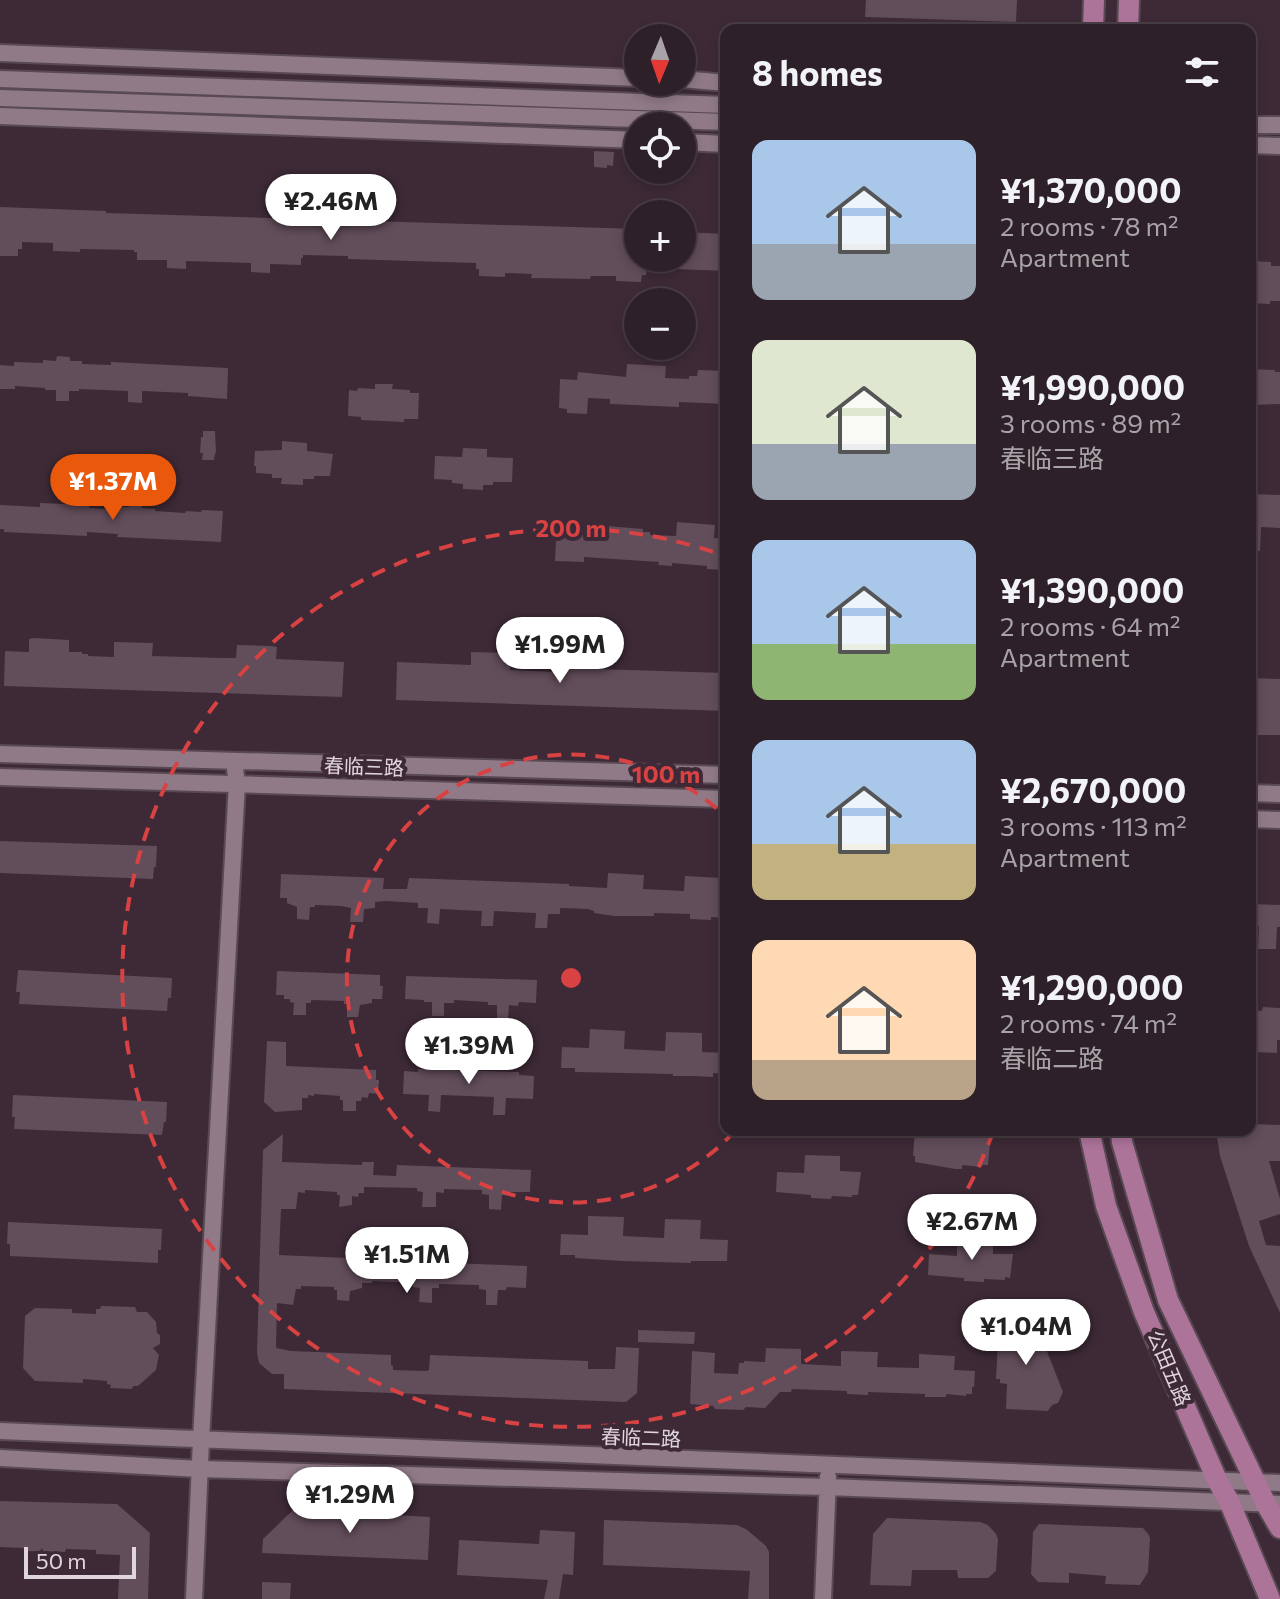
<!DOCTYPE html>
<meta charset="utf-8">
<style>
:root{--surface:#2e2028;--page:#3a2d34;--text:#f1f3f6;--muted:#a7a3a8;--line:#493e45;--accent:#ea580c}
body{margin:0;font-family:Commissioner,"Noto Sans SC",sans-serif;background:var(--page);color:var(--text);height:100vh;display:flex;flex-direction:column;font-size:30px;white-space:nowrap}
*{box-sizing:border-box;margin:0}
p{font-size:26px;color:var(--muted)}
.icon{flex:none;width:44px;height:44px;fill:none;stroke:currentColor;stroke-width:2;stroke-linecap:round;stroke-linejoin:round}
.map{position:relative;flex:1;overflow:hidden}
.drawer{position:absolute;left:720px;top:24px;width:536px;height:1112px;display:flex;flex-direction:column;background:var(--surface);border-radius:16px;box-shadow:0 4px 12px #0003,0 0 0 2px var(--line)}
.drawer>*{flex:none}
.needle{width:52px;rotate:182deg}
.fabs{position:absolute;left:624px;top:24px;display:grid;gap:16px}
.fabs a{display:grid;place-items:center;width:72px;height:72px;border-radius:50%;background:var(--surface);box-shadow:0 4px 12px #0003,0 0 0 2px var(--line);font-size:40px}
.scale{position:absolute;left:24px;bottom:20px;width:112px;box-sizing:border-box;padding-left:8px;border:4px solid #e1d5dc;border-top:0;font-size:22px;line-height:28px;white-space:nowrap;color:#e1d5dc;-webkit-text-stroke:6px #3d2a36;paint-order:stroke}
.price{position:absolute;translate:-50% -68px;padding:0 18px;border-radius:28px;background:#fff;color:#222;font-size:26px;line-height:52px;filter:drop-shadow(0 2px 4px #0008)}
.price::after{content:'';position:absolute;left:50%;top:48px;width:24px;height:18px;margin-left:-12px;background:inherit;clip-path:polygon(0 0,100% 0,50% 100%)}
.price.active{background:var(--accent);color:#fff}
ul{padding:0;list-style:none}
li{display:flex;align-items:center;gap:24px;height:200px;padding:0 32px}
li span{display:grid;place-items:center;flex:none;width:224px;height:160px;border-radius:16px;color:#555}
li>.icon{margin-inline-start:auto}
span .icon{width:96px;height:96px;fill:#fffc;stroke-width:1}
li b{font-size:34px}
h2{display:flex;justify-content:space-between;align-items:center;height:96px;padding:0 32px;font-size:34px}
.map>svg:first-child{display:block}
</style>
<div class="map">
<svg width="1280" height="1599" viewBox="0 0 1280 1599">
<rect width="100%" height="100%" fill="#3d2a36"/>
<path fill="#624d5a" d="M866 0H1017L1016 22 865 17Z
M594 151 614 152 613 166 607 165V168L594 167Z
M0 207 106 211V213L638 229V258H647L646 275H642L641 282 616 281V276H591L590 279 531 278 532 274 505 273V277L479 276V269H476V263L348 259V256L303 255V258H301V265L270 264V273L251 272V263L186 261V269L167 268V260H137V252H134V250L80 249V252L53 251V243L22 242V249H18V256H0Z
M682 232 726 234V271L651 268V258H682Z
M1250 261 1271 262V266H1280V301H1270V304L1250 303Z
M57 356 70 357V361H82V364L111 365V362L228 368 227 399 188 396V393L142 391V403L128 402V391L79 389V391H69V401H56V390H45V388L15 386V389H0V365L14 366V362L43 363V360L56 361Z
M627 364 666 366 665 378 689 379V376H697L698 370 726 371V404L679 402V407L610 404V399L588 398 587 414 567 413V409L559 408 560 379 577 380 578 372 626 377Z
M1250 369 1275 370V372H1280V404L1250 405Z
M375 384H393L392 389 410 390V393H419L418 419H404V422L361 420V417L348 416 349 390 357 391 358 388 375 389Z
M203 431H215L216 453H215L214 460H202L203 453H200L201 437H203Z
M282 441 307 443V451L333 454 330 476H314V479H303V485L281 484 282 478H272V474L256 473V466H254L255 451 282 450Z
M463 448 487 449V457L513 458 512 482H493V485H483V490L463 489V484L452 483V480L434 479 435 456 462 457Z
M1250 494 1280 495V528L1261 527 1260 551 1250 550Z
M40 503 89 505V508L117 510V507H129V505H142V508L155 509V511L185 513 186 511 201 512 202 510 223 511 221 542 117 537 118 534 87 532V536L4 532V529H0V505L40 507Z
M557 519 575 520 574 533 598 534V531L606 532 607 526 643 529V532H650V535L676 536 677 522 715 525 714 538 726 539V570L707 569V566L672 563V566L658 565 659 562 584 557V562L555 561Z
M34 638 69 640V652H82V654H88V656L114 657V642L153 643 152 656 222 658H236L237 645 271 646 277 647 276 659 344 662 342 697 4 686 5 651 29 652V639Z
M471 652 511 653 510 670 557 672V655L596 656 595 669 726 673V711L396 700 397 662 471 665Z
M1250 678 1280 679V735H1250Z
M0 841 157 846 156 867H154L153 879 0 873Z
M608 873 644 875 643 889 684 891 685 876 721 878V892H726V918L711 917V920L690 919V914L654 913V916H614L594 913V911L588 909 560 908V914H548L547 928H535L536 913 494 911 493 926H481L482 911 440 909 439 924 427 923 428 908H418V903L386 901 375 902V908L364 909 363 922H350L351 908 341 906 315 905V907H310L309 920 297 919V907L287 903V898H280L281 874 384 878 383 889H407L409 878 569 884V886L607 888Z
M1250 904 1280 905V927H1277L1276 949H1258L1259 926H1250Z
M18 970 172 978 171 998H168L167 1011 19 1004 20 992H16Z
M277 971 380 975V986H383L382 999H372V1003L360 1005 358 1017H347V1004H344V1001L311 1000V1003H306V1015H293L294 1003 290 1002V999H284V995H276Z
M406 976 537 980 536 1003 519 1002 518 1006 509 1005 508 1019H497V1005H488V1002L454 1000V1003H444V1016H432V1002H424V1000L405 999Z
M1263 1007 1280 1008V1040H1277V1053L1250 1052V1010L1262 1011Z
M590 1029 625 1031 624 1049 665 1051 666 1032 702 1033V1052L726 1053V1074L713 1073V1077L693 1076H673V1074L575 1072V1068H561L562 1047 589 1048Z
M267 1041 286 1042V1066L376 1070V1080H379L378 1094 369 1093 368 1098 362 1097 361 1101H356V1111H343V1100H340V1096L314 1094V1096L308 1095V1098H302V1110L275 1112 264 1102Z
M418 1069 519 1072V1075L534 1076 533 1099 506 1098 505 1115H493L494 1097 441 1095 440 1112 428 1111 429 1095 403 1094 404 1071 418 1072Z
M13 1095 167 1102 166 1122H164L162 1135 14 1129 15 1117H12Z
M1250 1124 1280 1125V1161H1269L1280 1199V1214L1259 1221 1266 1245 1280 1246V1313L1249 1246 1220 1156 1216 1130H1250Z
M915 1130H991L988 1165H982V1167L962 1165V1169H955L915 1162V1156H913Z
M283 1134 282 1162 362 1165V1162H374L373 1175 396 1176 397 1165 531 1170 530 1192H510V1196L502 1195 501 1210 489 1209V1195L482 1194V1190L444 1189V1193L436 1192V1207H422L423 1192 417 1191V1188L364 1187V1193H359L358 1197 352 1196V1205L339 1207 340 1195H337V1192L305 1190V1193L298 1192 296 1209H281L279 1255 370 1259V1270H393L394 1261 527 1266 526 1288 507 1287 506 1290H498L497 1305H486V1290L479 1289V1285L439 1284V1288H432V1303L419 1302 420 1288 413 1287V1283L372 1281V1283H362V1288L350 1291 349 1301 337 1300V1290H334V1287L301 1286V1289H296L293 1305 277 1303 276 1348 291 1351 391 1355V1365L393 1366V1370L426 1371 429 1370 430 1355 588 1361V1369H615L616 1347 639 1348 637 1393 626 1402 284 1389V1374H272L259 1363 257 1352 263 1150Z
M805 1155 840 1156V1171L861 1172 858 1195H852V1197L832 1196 831 1199 811 1198V1195L776 1192 777 1172 804 1173Z
M588 1216 624 1217 623 1236 664 1238 665 1219 701 1220 700 1239 728 1240 727 1261H691V1263L623 1261 575 1258V1255H560L561 1234 588 1235Z
M8 1222 162 1229 161 1250H158V1263L10 1256V1244H7Z
M957 1238 993 1239V1254H1013L1010 1278 1005 1277V1280L984 1279V1282L964 1281V1278L928 1275 929 1254 957 1256Z
M101 1306 135 1307 137 1312H147L156 1322 157 1333 160 1335V1344L153 1348 159 1355 156 1370 138 1386H133L132 1389 110 1388 111 1385 107 1384V1381L83 1379V1383L35 1381 23 1368 25 1316 35 1308 72 1309V1313L96 1314V1309H100Z
M1020 1316 1031 1317 1035 1321 1063 1392 1058 1403 1052 1405 1048 1411 1006 1409 1007 1384 1000 1383V1379H996L999 1323Z
M638 1330 695 1332 694 1344 638 1342Z
M766 1348 801 1349V1364L841 1366V1351L878 1352 877 1367 919 1368V1354L955 1356 954 1370 975 1371 974 1387H972V1394H966V1396L946 1394V1397H925V1394L868 1392V1395L847 1394V1391L792 1389 791 1392H780L765 1408 746 1407 743 1410 715 1409 713 1406 690 1404 692 1351 715 1353 714 1373 738 1374 739 1363H744V1361L765 1362Z
M0 1501 117 1504 150 1533 148 1599H118L120 1555 96 1554V1550L66 1549 65 1552 25 1551V1548L0 1547Z
M294 1509 430 1517 428 1560 262 1553 263 1539Z
M887 1518 980 1522 988 1525 996 1534 998 1539 996 1571 988 1578H958L957 1570H912L911 1586 870 1585 873 1534Z
M604 1520 737 1525 746 1529 766 1546 769 1552V1599H748L750 1571 603 1565Z
M1039 1524 1143 1528 1149 1535 1150 1539 1148 1572 1140 1585 1105 1584 1106 1576 1069 1573V1583L1038 1582 1031 1574 1033 1532Z
M540 1530 575 1532 573 1575 563 1574 559 1599H544L548 1580 457 1575 459 1540 539 1544Z
M262 1582 291 1583 290 1599H262Z"/>
<g fill="none" stroke-linecap="round" stroke-linejoin="round">
<defs>
<path id="minor" d="M0 53 638 78
M0 79 726 105
M682 79 726 83
M0 98 726 122
M0 116 638 140
M1250 125H1280
M682 142 726 144
M1250 145 1280 146
M0 754 726 775
M0 777 726 799
M1250 793 1280 794
M1250 819 1280 820
M0 1431 1280 1483
M0 1458 200 1469 827 1487 1280 1504
M194 1599 201 1440 237 783 234 762
M823 1599 828 1477"/>
<path id="major" d="M1093 30 1094 0
M1128 30 1129 0
M1089 1130 1106 1206 1144 1312 1217 1480 1229 1501 1270 1599
M1121 1130 1122 1142 1168 1300 1266 1504 1280 1528"/>
</defs>
<use href="#minor" stroke="#584953" stroke-width="20"/>
<use href="#major" stroke="#584953" stroke-width="24"/>
<use href="#minor" stroke="#917a88" stroke-width="16"/>
<use href="#major" stroke="#ad749a" stroke-width="20"/>
</g>
<g fill="none" stroke="#d84243" stroke-width="4" stroke-dasharray="14 10">
<path d="M735 1131A224 224 0 1 1 725 816"/>
<path d="M993 1132A449 449 0 1 1 725 556"/>
</g>
<g text-anchor="middle" stroke-width="8" stroke-linejoin="round" paint-order="stroke">
<g font-size="20" fill="#e1d5dc" stroke="#3d2a36">
<text transform="translate(364 767) rotate(2)" y="7">春临三路</text>
<text transform="translate(1169 1368) rotate(67)" y="7">公田五路</text>
<text transform="translate(641 1438) rotate(2)" y="7">春临二路</text>
</g>
</g>
<circle cx="571" cy="978" r="12" fill="#d84243" stroke="#3d2a36" stroke-width="4"/>
<g font-size="24" text-anchor="middle" font-weight="bold" fill="#d84243" stroke="#3d2a36" stroke-width="8" stroke-linejoin="round" paint-order="stroke">
<text x="571" y="537">200 m</text>
<text x="666" y="783">100 m</text>
</g>
</svg>
<div class="fabs">
<a><svg class="needle" viewBox="-14 -14 28 28"><path d="M0-13l5 13h-10z" fill="#e53935"/><path d="M0 13l5-13h-10z" fill="#a7a3a8"/></svg></a>
<a><svg class="icon" aria-label="locate" viewBox="0 0 24 24"><circle cx="12" cy="12" r="6"/><path d="M12 2v4M12 18v4M2 12h4M18 12h4"/></svg></a>
<a>+</a>
<a>−</a>
</div>
<div class="scale">50 m</div>
<b class="price" style="left:331px;top:242px">¥2.46M</b>
<b class="price active" style="left:113px;top:522px">¥1.37M</b>
<b class="price" style="left:560px;top:685px">¥1.99M</b>
<b class="price" style="left:469px;top:1086px">¥1.39M</b>
<b class="price" style="left:972px;top:1262px">¥2.67M</b>
<b class="price" style="left:407px;top:1295px">¥1.51M</b>
<b class="price" style="left:1026px;top:1367px">¥1.04M</b>
<b class="price" style="left:350px;top:1535px">¥1.29M</b>
<section class="drawer">
<h2>8 homes<svg class="icon" aria-label="filters" viewBox="0 0 24 24"><path d="M4 7h16M4 17h16"/><circle cx="9" cy="7" r="2"/><circle cx="15" cy="17" r="2"/></svg></h2>
<ul>
<li><span style="background:linear-gradient(#a9c7e8 65%,#9aa5b1 0)"><svg class="icon" aria-label="home" viewBox="0 0 24 24"><path d="M3 11l9-7 9 7M6 9v11h12V9"/></svg></span><div><b>¥1,370,000</b><p>2 rooms · 78 m²</p><p>Apartment</p></div></li>
<li><span style="background:linear-gradient(#dfe7d0 65%,#9aa5b1 0)"><svg class="icon" aria-label="home" viewBox="0 0 24 24"><path d="M3 11l9-7 9 7M6 9v11h12V9"/></svg></span><div><b>¥1,990,000</b><p>3 rooms · 89 m²</p><p>春临三路</p></div></li>
<li><span style="background:linear-gradient(#a9c7e8 65%,#8fb573 0)"><svg class="icon" aria-label="home" viewBox="0 0 24 24"><path d="M3 11l9-7 9 7M6 9v11h12V9"/></svg></span><div><b>¥1,390,000</b><p>2 rooms · 64 m²</p><p>Apartment</p></div></li>
<li><span style="background:linear-gradient(#a9c7e8 65%,#c2b280 0)"><svg class="icon" aria-label="home" viewBox="0 0 24 24"><path d="M3 11l9-7 9 7M6 9v11h12V9"/></svg></span><div><b>¥2,670,000</b><p>3 rooms · 113 m²</p><p>Apartment</p></div></li>
<li><span style="background:linear-gradient(#ffd9b3 75%,#b9a48a 0)"><svg class="icon" aria-label="home" viewBox="0 0 24 24"><path d="M3 11l9-7 9 7M6 9v11h12V9"/></svg></span><div><b>¥1,290,000</b><p>2 rooms · 74 m²</p><p>春临二路</p></div></li>
</ul>
</section>
</div>
